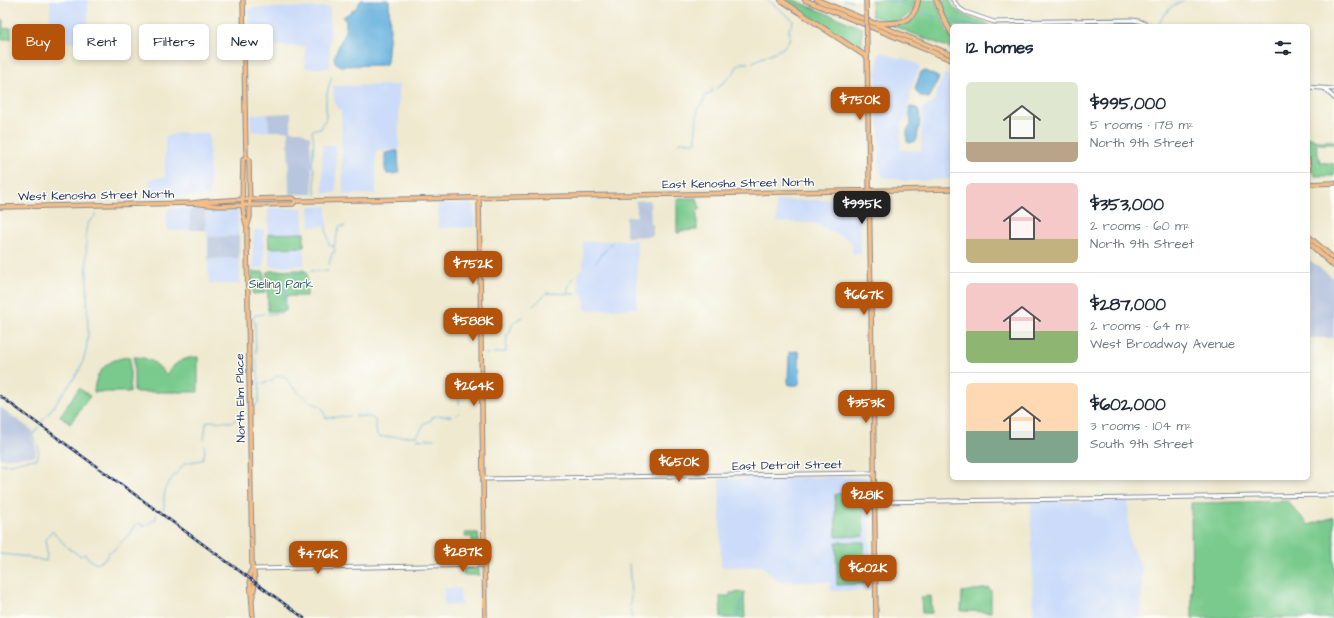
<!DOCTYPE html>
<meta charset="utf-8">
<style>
:root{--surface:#fff;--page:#f6f6f7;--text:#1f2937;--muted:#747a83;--line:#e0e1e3;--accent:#b45309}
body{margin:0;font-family:"Architects Daughter",sans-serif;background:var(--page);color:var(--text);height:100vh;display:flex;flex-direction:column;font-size:15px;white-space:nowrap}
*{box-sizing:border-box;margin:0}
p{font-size:13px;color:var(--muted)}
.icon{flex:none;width:22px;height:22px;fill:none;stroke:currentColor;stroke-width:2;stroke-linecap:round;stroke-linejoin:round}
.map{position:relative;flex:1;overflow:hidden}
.panel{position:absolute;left:950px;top:24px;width:360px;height:456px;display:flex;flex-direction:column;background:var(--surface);border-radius:6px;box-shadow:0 2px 6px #0003}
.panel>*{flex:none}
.banner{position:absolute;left:12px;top:24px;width:380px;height:36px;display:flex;gap:8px}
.price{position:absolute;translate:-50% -34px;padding:0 9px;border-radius:8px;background:var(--accent);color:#fff;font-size:13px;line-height:26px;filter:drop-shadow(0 1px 2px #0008)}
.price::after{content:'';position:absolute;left:50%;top:24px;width:12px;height:9px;margin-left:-6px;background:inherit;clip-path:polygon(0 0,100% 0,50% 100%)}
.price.active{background:#222;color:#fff}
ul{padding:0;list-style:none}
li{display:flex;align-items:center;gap:12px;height:100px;padding:0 16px}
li+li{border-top:1px solid var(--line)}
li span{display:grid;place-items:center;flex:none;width:112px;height:80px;border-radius:6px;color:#555}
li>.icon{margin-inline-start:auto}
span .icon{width:48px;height:48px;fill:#fffc;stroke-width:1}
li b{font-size:17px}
h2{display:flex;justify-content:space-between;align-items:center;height:48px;padding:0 16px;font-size:17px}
.pill{padding:0 14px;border-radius:6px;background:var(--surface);box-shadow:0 2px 6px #0003;font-size:14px;line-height:36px}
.pill.active{background:var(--accent);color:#fff}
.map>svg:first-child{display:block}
</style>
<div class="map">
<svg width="1334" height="618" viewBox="0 0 1334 618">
<rect width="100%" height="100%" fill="#fdfcf7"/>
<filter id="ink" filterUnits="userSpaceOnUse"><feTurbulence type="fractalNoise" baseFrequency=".025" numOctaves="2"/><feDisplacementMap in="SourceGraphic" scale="8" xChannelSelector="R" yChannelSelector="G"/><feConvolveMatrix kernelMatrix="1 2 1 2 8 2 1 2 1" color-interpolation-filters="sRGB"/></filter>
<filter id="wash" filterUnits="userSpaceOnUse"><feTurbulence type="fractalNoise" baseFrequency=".012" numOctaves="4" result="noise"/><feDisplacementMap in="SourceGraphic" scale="16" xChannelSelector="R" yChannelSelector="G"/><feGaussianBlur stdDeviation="0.9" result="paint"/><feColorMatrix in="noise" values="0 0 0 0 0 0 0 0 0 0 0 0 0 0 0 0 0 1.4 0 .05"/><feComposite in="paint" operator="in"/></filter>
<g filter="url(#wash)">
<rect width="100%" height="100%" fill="#efe9cf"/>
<path fill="#cbdbf9" d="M50 0H88V42L50 43Z
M330 7V68H305V46L251 47 249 41V8Z
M882 52 900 59 902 58 917 64 920 67 910 92V101L908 106 907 120 901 122 900 150 921 151 922 108 933 103 944 74 952 77V179L905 181 895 178H885L879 172V129L877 120 876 76 879 53Z
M399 85V150H376V194L343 195 341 111 334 103 333 86Z
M268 114 269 131 251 132V115Z
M178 133H209L210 196 150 198 149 179 165 177V137Z
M322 145H336V193H323Z
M860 199 861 254H852V244L849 240 815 223 777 222 776 201Z
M469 203 472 204 474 208V215L475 227 438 228V204Z
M327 206V226L310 227 309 207Z
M190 208V230L167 231V209Z
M268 208H302L304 233 268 234Z
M238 211V233L239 236 207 237 206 212Z
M254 230H264V266L262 268H253Z
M637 240V308L585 310V298L579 291 578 277 577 274 583 268V242Z
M304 247V265L271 267 269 263V248Z
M239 258 240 284H209L208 259Z
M822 477H865L869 481 871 590 831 591 830 582H779L762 566 721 567 719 479Z
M1128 500 1129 541 1142 568 1141 618H1033L1031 502Z
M444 588H460L461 605 444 606Z"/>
<path fill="#b7c5de" d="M291 113V131H301L310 137 313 194H289L288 131H269L268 114Z
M650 200 651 224H653V236L626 237V217L637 216 636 201Z
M190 209H205L206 230H190Z
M239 236V258L208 259V237Z
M1308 259 1334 279V338H1308Z
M0 407 33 431 31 437 34 443 36 450 35 456 0 459Z"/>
<path fill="#79ca8c" stroke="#4a7c75" d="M784 0H794L862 28V50Z
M871 0H915C914 12 904 22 891 21 885 21 878 18 872 16Z
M919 0H935L947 30 952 36V49L891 25C909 25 912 14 919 0Z
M938 0H950C955 16 975 19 989 24V26H952V30Z
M0 20H3V29L11 28V39H0V33H3L0 32Z
M1125 23 1143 26H1051L1053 24H1057Z
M1308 137 1317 141H1334V144H1316L1320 162 1334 164V176H1315L1312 172 1310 155 1308 153Z
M678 198H697L700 209 697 212V230L680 231 679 232 680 233H677V199Z
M304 233V247L269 248 268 234Z
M303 270 307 272V296H285L286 311H268L267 272 270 271Z
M252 272H264L265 293 253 294Z
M130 357V392H94C95 371 108 358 130 357Z
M134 357C148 357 158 363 166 375 173 364 183 357 198 357V392H134Z
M79 388 90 396 70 424 60 416Z
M835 494H863L864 536 836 537Z
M1287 501 1309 525 1334 517V618H1192L1191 503Z
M465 533H478L479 542 472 543V537H465Z
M836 542H864L865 584 837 585Z
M464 568H477L479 569V575H463V569Z
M989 588 991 590V612L961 611 962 592Z
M744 592 745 618H721L720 596H730V593Z
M931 596 932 613H922L921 597Z"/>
<path fill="#64b0dd" stroke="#40709e" d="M361 0H389L390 31 387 62 385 65 340 66 335 62 334 57 345 31 346 22 343 17 356 8Z
M925 71 936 76 939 78 931 95 929 98C922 97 917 96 915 88L921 72Z
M911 107 917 108C923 115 918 132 916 141L910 143 907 142V130L911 125 909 108Z
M395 151H398V152L399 172 394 174H387L385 169V153Z
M796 351 799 352 800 382 798 385H789L788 382 789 352Z"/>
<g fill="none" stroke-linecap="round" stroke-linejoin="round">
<path stroke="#64b0dd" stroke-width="1" d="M844 0 852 1
M881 0 902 3 913 8
M920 11 936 18
M949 20 975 26
M1158 26 1163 16 1171 7 1184 0
M753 62 783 48 789 40 790 32 788 30 792 25 793 20 768 0
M716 89 733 74 739 64 741 63H748
M678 144 680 142H696C695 130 697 119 698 108L704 101 705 96 712 92V89
M316 195C314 187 315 178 314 169 313 167 312 165 312 163 313 156 315 138 312 132L314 129H321L323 122 325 121 326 118V101L328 88 332 77
M326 227 329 245 330 246H334L335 252 332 253 329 265
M334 246 339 227 345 226
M596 262 611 243
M310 271H328
M567 293C569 288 569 281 573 278
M533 306 547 293 576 294
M268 314 281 313 284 311 286 300V281L295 275 305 271
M256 353 255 323 253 317 256 315 264 314
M485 354 506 352 507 334 510 332C511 323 516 320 523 317
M270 382 272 381 276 376H284L292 386 309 401
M260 384 267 382
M459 398V404
M312 402C315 405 321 405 323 409 325 412 324 415 326 418L350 416
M255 406 258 403C261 386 258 374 256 358
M48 414 77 374 82 364 86 351 88 335 86 229 89 222 97 214
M457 415 459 413
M356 416 370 417 375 420 377 435 379 437 417 436 425 423 431 420 433 417 437 416
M439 416H451
M41 424 45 417
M418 439 423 440
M426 439H434
M204 440 206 423 209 421 232 422 245 413
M0 464H11L26 460 37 459C41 451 37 443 32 436L39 426
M162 511 164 507V496L167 484 185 463 202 460 205 452 204 446
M0 554 21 556 46 561 47 553 45 539 52 531 67 547 80 556 85 554 90 560 97 564 106 558 109 552 114 550 125 538 130 535 131 531 138 523 145 526 156 519V515
M629 564 631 593 630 606
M630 609 632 618
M737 618 742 598"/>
</g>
</g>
<g filter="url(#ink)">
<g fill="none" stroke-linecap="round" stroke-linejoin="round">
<defs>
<path id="minor" d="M953 0 959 8 965 12 994 22 1132 20 1139 21 1150 26
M1308 87 1334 89
M1325 89 1334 98
M483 479 874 473
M875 502 1334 495
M252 569 485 565"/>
<path id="major" d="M243 0 246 156 243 160C243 182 240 207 247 227
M867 48 872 372
M246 156 249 161 250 217 247 227V241L252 564C252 568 254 570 254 574 256 582 254 591 252 599
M1308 184 1334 183
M479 198 485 618
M193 203 219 206 293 204 296 201H306L952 189
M0 207 193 203C226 199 260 199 293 198L296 201
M873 375 876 618
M252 569 250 573V578L253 618"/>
<path id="highway" d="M781 0 867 57
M805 0 952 60
M817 0 952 55
M936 0 943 17 952 34
M877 23C897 24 915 24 918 0
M1308 160V184
M1308 236 1334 259
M1308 242 1334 266"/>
</defs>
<use href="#minor" stroke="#858c96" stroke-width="5"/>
<use href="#major" stroke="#858c96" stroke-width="5.5"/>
<use href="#highway" stroke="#858c96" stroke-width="6"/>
<use href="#minor" stroke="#fff" stroke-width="3"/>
<use href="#major" stroke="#f6be87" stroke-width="3.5"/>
<use href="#highway" stroke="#f6be87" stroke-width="4"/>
<defs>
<path id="rail" d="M0 396 304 618"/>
</defs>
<use href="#rail" stroke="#1b2f5e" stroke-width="2.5"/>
<use href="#rail" stroke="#fdfcf7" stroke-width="1" stroke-dasharray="3" stroke-linecap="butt"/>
<defs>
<path id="major-bridge" d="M866 0 867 48"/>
</defs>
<use href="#major-bridge" stroke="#858c96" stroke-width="5.5" stroke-linecap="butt"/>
<use href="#major-bridge" stroke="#f6be87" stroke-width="3.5"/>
</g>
</g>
<g text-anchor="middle" stroke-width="3" stroke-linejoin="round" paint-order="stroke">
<g font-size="12" fill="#1b2f5e" stroke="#fdfcf7">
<text transform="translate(738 183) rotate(-1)" y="4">East Kenosha Street North</text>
<text transform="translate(96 195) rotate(-1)" y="4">West Kenosha Street North</text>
<text transform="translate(240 398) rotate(-91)" y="4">North Elm Place</text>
<text transform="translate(787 465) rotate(-1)" y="4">East Detroit Street</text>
</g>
<g font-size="12" fill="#375e6c" stroke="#fdfcf7">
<text x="281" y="288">Sieling Park</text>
</g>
</g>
</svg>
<b class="price" style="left:860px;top:121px">$750K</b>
<b class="price active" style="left:862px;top:225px">$995K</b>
<b class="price" style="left:473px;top:285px">$752K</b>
<b class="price" style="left:864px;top:316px">$667K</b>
<b class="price" style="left:473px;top:342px">$588K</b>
<b class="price" style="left:474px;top:407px">$264K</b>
<b class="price" style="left:866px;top:424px">$353K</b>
<b class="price" style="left:679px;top:483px">$650K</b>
<b class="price" style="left:867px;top:516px">$281K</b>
<b class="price" style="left:463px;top:573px">$287K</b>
<b class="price" style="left:318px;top:575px">$476K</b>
<b class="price" style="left:868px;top:589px">$602K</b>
<div class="banner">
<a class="pill active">Buy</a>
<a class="pill">Rent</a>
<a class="pill">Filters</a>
<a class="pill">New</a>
</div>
<section class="panel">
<h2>12 homes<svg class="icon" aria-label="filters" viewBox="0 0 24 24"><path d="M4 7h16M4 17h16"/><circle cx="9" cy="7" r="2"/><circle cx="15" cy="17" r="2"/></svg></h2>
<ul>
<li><span style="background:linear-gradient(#dfe7d0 75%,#b9a48a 0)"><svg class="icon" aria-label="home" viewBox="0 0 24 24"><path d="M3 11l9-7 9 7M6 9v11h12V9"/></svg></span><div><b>$995,000</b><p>5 rooms · 178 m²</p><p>North 9th Street</p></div></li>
<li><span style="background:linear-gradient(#f6c9c9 70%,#c2b280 0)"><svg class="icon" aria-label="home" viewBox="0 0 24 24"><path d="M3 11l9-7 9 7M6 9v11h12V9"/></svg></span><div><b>$353,000</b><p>2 rooms · 60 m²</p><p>North 9th Street</p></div></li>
<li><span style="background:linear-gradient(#f6c9c9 60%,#8fb573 0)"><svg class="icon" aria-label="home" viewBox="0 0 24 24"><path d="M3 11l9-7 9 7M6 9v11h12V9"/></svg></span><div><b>$287,000</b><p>2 rooms · 64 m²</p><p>West Broadway Avenue</p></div></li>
<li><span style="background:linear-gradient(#ffd9b3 60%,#7fa58c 0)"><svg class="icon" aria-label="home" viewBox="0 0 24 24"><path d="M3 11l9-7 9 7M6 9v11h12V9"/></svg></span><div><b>$602,000</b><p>3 rooms · 104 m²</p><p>South 9th Street</p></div></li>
</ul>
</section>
</div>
